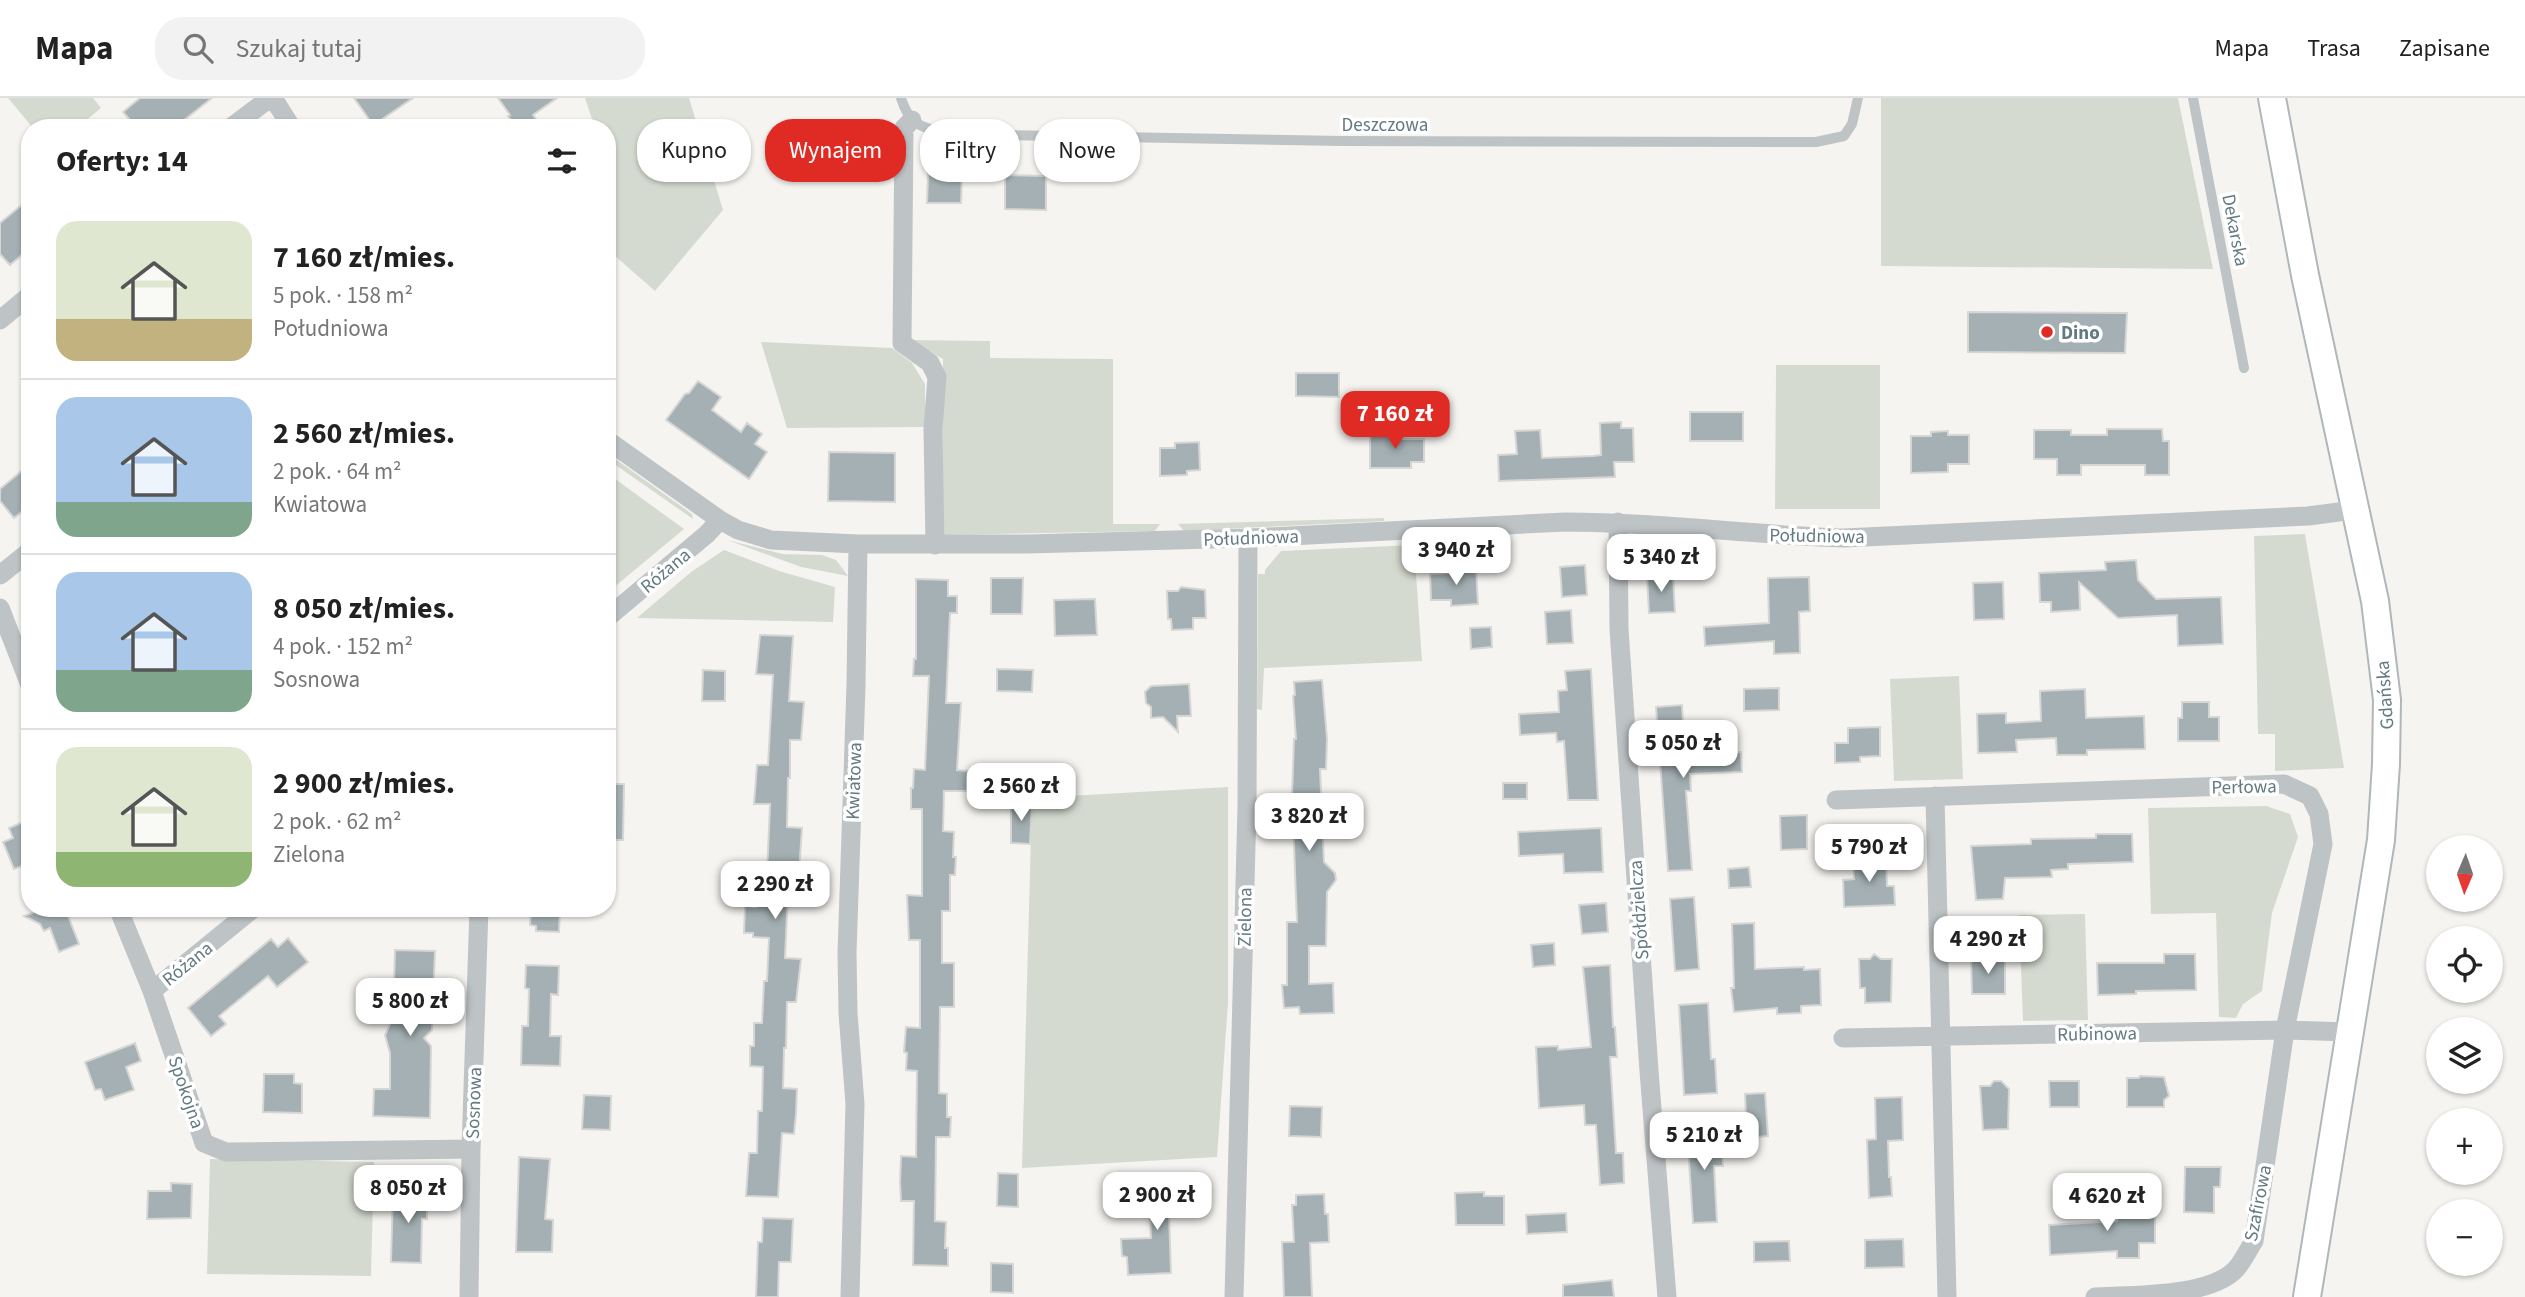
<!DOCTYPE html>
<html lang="pl">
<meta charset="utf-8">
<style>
:root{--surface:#fff;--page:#f2f2f2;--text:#222;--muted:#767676;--line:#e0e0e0;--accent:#e02b25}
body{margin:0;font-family:"Source Sans 3",sans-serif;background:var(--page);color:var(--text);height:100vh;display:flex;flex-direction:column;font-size:26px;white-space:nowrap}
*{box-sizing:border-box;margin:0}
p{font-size:23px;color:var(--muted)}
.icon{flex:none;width:38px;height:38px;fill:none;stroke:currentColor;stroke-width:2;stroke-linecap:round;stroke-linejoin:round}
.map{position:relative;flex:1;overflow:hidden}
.details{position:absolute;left:21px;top:21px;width:595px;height:798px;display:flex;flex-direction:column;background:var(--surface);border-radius:28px;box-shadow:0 2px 5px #0004}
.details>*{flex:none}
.guide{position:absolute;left:637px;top:21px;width:665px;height:63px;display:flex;gap:14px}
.needle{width:46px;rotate:182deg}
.tools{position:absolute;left:2426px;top:737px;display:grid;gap:14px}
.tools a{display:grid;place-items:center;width:77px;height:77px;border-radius:50%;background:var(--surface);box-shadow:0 2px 5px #0004;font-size:35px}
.price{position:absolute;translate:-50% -60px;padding:0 16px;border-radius:14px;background:#fff;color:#222;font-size:23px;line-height:46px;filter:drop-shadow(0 2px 4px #0008)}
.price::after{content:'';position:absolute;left:50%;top:42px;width:21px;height:16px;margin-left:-10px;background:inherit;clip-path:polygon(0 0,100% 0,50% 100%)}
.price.active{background:var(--accent);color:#fff}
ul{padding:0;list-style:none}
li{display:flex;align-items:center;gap:21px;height:175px;padding:0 35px}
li+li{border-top:2px solid var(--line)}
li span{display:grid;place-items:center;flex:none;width:196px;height:140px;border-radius:21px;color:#555}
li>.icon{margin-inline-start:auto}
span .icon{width:84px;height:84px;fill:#fffc;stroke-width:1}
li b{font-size:30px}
h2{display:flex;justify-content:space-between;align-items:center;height:84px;padding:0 35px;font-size:30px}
.pill{padding:0 24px;border-radius:28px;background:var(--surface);box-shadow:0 2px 5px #0004;font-size:24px;line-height:63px}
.pill.active{background:var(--accent);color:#fff}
header{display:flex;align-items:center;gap:42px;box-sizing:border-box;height:98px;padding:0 35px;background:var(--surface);border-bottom:2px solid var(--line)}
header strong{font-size:33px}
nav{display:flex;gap:38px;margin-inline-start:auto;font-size:24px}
.search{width:490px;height:63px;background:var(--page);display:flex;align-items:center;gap:18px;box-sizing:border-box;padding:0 24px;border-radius:28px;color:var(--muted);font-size:26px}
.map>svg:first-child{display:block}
</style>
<header>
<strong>Mapa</strong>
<div class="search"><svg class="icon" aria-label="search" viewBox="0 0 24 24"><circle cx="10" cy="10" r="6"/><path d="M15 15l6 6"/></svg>Szukaj tutaj</div>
<nav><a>Mapa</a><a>Trasa</a><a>Zapisane</a></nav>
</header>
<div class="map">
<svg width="2525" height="1199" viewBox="0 0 2525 1199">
<rect width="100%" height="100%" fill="#f5f4f1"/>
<path fill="#d5dad0" d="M8 0H93L101 10 77 30H33Z
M585 0H689L723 112 655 193 607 151V30H595Z
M1881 0H2178L2213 171 1881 168Z
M909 242 990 243V260L1113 261V426H1160L1155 433 942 437 943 261Z
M761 244 892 250 912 265 925 286V329L787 330Z
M1776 267H1880V411H1775Z
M607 355 692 416 693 421 607 361Z
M607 375 684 431 607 495Z
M1384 420V423L1184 433 1178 426Z
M2305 436 2344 670 2275 673V636H2258L2254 438Z
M727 442 783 456 822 457 836 462 848 478 801 469Z
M1414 447 1422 563 1264 570 1262 612 1257 611 1258 476H1265V472L1281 453Z
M724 452 779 473 835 489 833 524 637 520 691 474Z
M1959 578 1963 681 1894 683 1890 581Z
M1228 689V905L1217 1059 1022 1070 1032 700Z
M2266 708 2290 716 2298 739 2272 815 2262 893 2243 906 2236 920 2219 919 2216 815 2151 816 2148 710Z
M2085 816 2088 922 2023 923 2019 817Z
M210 1061 374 1064 371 1178 207 1176Z"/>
<path fill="#a4b0b3" stroke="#d6d6d4" stroke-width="2" d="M140 0H212L174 30H137L123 14Z
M354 0H413L375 26 373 22 371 24Z
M498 0H557L533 17 538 24 529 30H516L508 18 510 17Z
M928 76 962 77 961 105H927Z
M1005 77 1046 78V112L1005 111Z
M30 100V150L10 167 0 156V125Z
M1968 214 2127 215 2125 255 1968 254Z
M1296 275H1339V299L1296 298Z
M698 283 721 299 712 312 741 334 747 325 762 336 755 346 767 354 749 381 666 322 685 296 689 295Z
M1690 314H1743V343H1690Z
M1621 324V330H1633L1634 364H1614L1615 379 1499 383 1498 357 1517 356 1515 333 1540 332 1542 360 1593 358 1601 357 1600 325Z
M2107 331H2162L2163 343H2169V377H2145V367H2081V377H2057V361H2034V332H2071V337H2107Z
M1383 332H1399V341H1424V364H1411V370H1370V336H1383Z
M1948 333V337H1969V366H1948V374L1911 375V338H1931V334Z
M1199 344 1200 372 1187 373V377L1160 378V350H1175V345Z
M829 354 895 355V404L828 403Z
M30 366V407L14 420 0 403V391Z
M2136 462 2138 482 2156 501 2221 499 2223 546 2178 548 2177 517 2118 520 2079 484 2080 512 2051 514V504H2040L2039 475 2106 472 2105 464Z
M1585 467 1587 497 1562 499 1560 469Z
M1476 469 1478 506 1451 508V502H1431L1430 476 1449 475V471Z
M1673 478 1675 514 1649 515 1647 479Z
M1809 479 1810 513 1799 514 1800 555 1774 556V543L1705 548 1704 529 1769 525 1768 480Z
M991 480H1023L1022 516H991Z
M916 481 948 482V498H957V515H950L946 605H961L957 672 968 673 967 693H944L943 733 954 734 953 759H956L955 777H950V813H942V865H954V909H940L939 995 947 996V1019H951L950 1039H936L935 1123 946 1124 945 1150H948V1168L913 1167 914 1103H901L900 1084 901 1058 916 1059 917 973 906 972 907 955 904 954 906 929 920 930V842H909L907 797 922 798V711H911V690H913L914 671 925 672 929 578H913L914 561H916Z
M2003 484 2004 521 1974 522 1973 485Z
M1181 489 1205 492 1206 520H1193V531L1172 532 1171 521H1168L1167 493H1178Z
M1095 501 1097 537 1055 538 1054 502Z
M1571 512 1573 545 1547 546 1545 514Z
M1491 529 1492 549 1471 551 1470 530Z
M760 537 793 538 789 603 804 604 801 642H790V680H788L787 729 802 730 799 774H789L785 860 801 861 796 904H787L786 950H784L783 990 797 991 796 1016 794 1036 782 1035 778 1099 746 1098 749 1055H757L758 1013H762L763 969 750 968V948H754V925H762L764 883H767L769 840 753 839V835H744L745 808 756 809V795H766L768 753 770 706H754L757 667H768L773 577 756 576Z
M997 571 1033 572 1032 594 997 593Z
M1591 571 1598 702H1568L1564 643 1557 644 1556 635 1520 637 1519 616 1559 614 1558 593 1567 592 1565 573Z
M703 572 725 573V603H702Z
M1322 582 1327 641 1326 671H1320L1324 764 1335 775 1336 782 1327 794 1326 848H1309V886L1333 885 1334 915 1300 916 1299 909 1284 910 1282 887H1287V824H1297L1292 697 1294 641H1296L1293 598 1295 597 1294 584Z
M1189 586 1191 618H1177L1178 634 1163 619 1151 620V609L1146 605 1145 594 1151 588Z
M1779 590V612L1744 613V591Z
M2085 591 2086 620 2144 618 2145 651 2087 652V657H2057L2056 640 2016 642 2017 654 1978 655 1977 616 2006 615V625L2041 623 2040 593Z
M2182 604H2209V619H2219V643H2178V620H2182Z
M1682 607 1683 624H1691L1693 657 1741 654 1742 674 1690 676 1691 693H1686L1692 772 1668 773 1656 609Z
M1880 629V658L1860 659V664L1835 665V645H1848V630Z
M1503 685H1527V701H1503Z
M607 686H624L623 742H607Z
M1011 705H1032L1030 746 1011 745Z
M1807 717V751L1781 752 1780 718Z
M30 721V778L25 767 14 771 3 744 13 740 9 730Z
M1601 730 1603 774 1564 775 1563 756 1519 758 1518 734Z
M2096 736H2132L2133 764 2068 766V771L2051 772 2052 779 2005 780 2003 801 1976 802 1971 748 2031 746V741L2096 740Z
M1867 755H1886L1887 788H1894L1895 807 1844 809 1843 782 1854 781 1853 765 1868 764Z
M1749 769 1751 789 1729 790 1728 771Z
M1694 799 1699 871 1675 873 1670 801Z
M1606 805 1608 834 1582 836 1579 807Z
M45 810H65L79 846 59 854 50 830 44 833 40 826 24 818Z
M531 810H560L559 834 536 833V828L530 827Z
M1754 825 1755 871 1804 869V872L1820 871 1821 907 1801 908V915L1777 916V910L1734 914 1731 890H1734L1732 826Z
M288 840 308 864 277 889 268 878 219 918 226 926 211 938 188 910 271 841 278 849Z
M1554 845 1555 867 1533 869 1531 847Z
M395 852 435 853 432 932 424 940 431 948 430 1020 373 1018 374 991H390V955L385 937 393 920Z
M1874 856 1881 861H1892L1891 904 1865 905V890H1860L1859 861H1870Z
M2164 856H2195L2196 892 2136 893V896L2098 897 2097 865H2164Z
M1971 858H1990V862L2005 861V896H1972Z
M526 867 559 868 558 897 551 896 550 938H561L560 968 521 967 522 928H528L529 891 525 890Z
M1610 867 1613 929H1615L1617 959H1610L1616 1055H1623L1624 1085 1600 1087 1596 1027H1585L1584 1007 1539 1010 1536 949 1558 948V952L1591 949 1583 869Z
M1708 905 1711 961H1715L1717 995 1684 997 1679 907Z
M135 945 141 963 126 969 134 992 105 1002 101 991 95 992 85 964Z
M264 976H294V985L302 986V1015L263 1014Z
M2140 978 2164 979 2169 998 2164 1002V1009H2127V980H2139Z
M1994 983H2001L2009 991 2008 1031 1983 1032 1980 988H1990Z
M2049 983H2079V1009H2050Z
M1765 995 1768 1038 1747 1040 1745 996Z
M584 997 611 998 610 1032 582 1031Z
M1902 999 1903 1042 1888 1043 1889 1079H1891L1892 1098 1869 1100 1867 1042 1876 1041 1875 1000Z
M1290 1008 1322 1009 1321 1039 1289 1038Z
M1720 1030 1723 1068H1714L1717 1124 1693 1125 1687 1032Z
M519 1059 550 1061 545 1121 553 1122 552 1154H516Z
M2185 1069H2221L2220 1089H2214V1115L2184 1114Z
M998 1075 1018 1076V1109L997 1108Z
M171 1085 192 1086 191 1120 147 1121 148 1093H171Z
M1189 1087 1190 1114 1169 1115 1171 1175 1128 1177 1127 1159 1122 1158 1121 1141 1151 1140 1149 1089Z
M393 1091 427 1092V1121H422L421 1165 391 1164Z
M1484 1094V1098H1504V1127H1456L1455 1095Z
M1324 1096 1325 1116H1328L1329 1144 1310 1145 1312 1199H1284L1282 1144H1294L1292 1107H1296V1097Z
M2146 1102V1114H2155V1145H2139V1160H2117V1153L2050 1157 2049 1127 2117 1123V1103Z
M1566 1115 1567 1134 1527 1136 1526 1117Z
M763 1120 793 1121 791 1164H779L778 1199H756L758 1144H762Z
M1903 1141 1904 1169 1865 1170V1142Z
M1789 1143 1790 1163 1754 1164V1144Z
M991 1165 1013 1166V1195L991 1194Z
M1612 1182 1614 1199H1563V1187Z"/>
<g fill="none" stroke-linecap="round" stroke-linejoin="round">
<defs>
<path id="secondary" d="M2272 0 2305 177 2375 503 2387 602 2386 666 2381 742 2307 1199"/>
</defs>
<use href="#secondary" stroke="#b0b7ba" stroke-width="30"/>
<path stroke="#bec3c5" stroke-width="10" d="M901 0C910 29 922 29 949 36L1342 43 1816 44 1844 38 1852 26 1858 0
M2193 0 2244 270"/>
<path stroke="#bec3c5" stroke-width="19" d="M273 0 292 30
M912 22 904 30 902 245 930 265 937 279 933 331 935 447
M230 30 270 0
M0 222 30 197
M607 342 720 422 738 432 771 442 858 446H1027L1248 440 1565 424C1658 424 1751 437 1844 440L2308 418 2339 414 2356 409
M1618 424 1619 531 1649 973 1667 1199
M0 477 30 453
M0 510 30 587
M607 520 707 436 720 422
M1935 698 1947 1199
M1836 702 2284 686 2310 698 2319 716 2323 746 2285 932 2254 1143C2248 1152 2243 1163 2236 1171 2210 1199 2134 1197 2095 1199
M118 810 152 893 204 1045 226 1054 471 1051
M152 893 254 810
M1843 940 2285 932 2350 934
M469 1199 471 1051 479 810
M850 1199 855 1006 848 915 847 855 856 587 858 446
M1234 1199 1247 710 1248 440"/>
<use href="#secondary" stroke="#fff" stroke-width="26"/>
</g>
<circle fill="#e02b25" stroke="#fff" stroke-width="2.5" cx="2047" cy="234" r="7"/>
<g text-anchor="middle" stroke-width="7" stroke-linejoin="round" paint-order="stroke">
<g font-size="19" fill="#647a82" stroke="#fff">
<text x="1385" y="33">Deszczowa</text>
<text transform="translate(2236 132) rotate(79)" y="7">Dekarska</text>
<text transform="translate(1817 437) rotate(1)" y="7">Południowa</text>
<text transform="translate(1251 439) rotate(-2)" y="7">Południowa</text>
<text transform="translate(665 472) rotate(-40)" y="7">Różana</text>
<text transform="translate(2384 597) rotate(-94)" y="7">Gdańska</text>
<text transform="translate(853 683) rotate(-88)" y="7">Kwiatowa</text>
<text transform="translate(2244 688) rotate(-1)" y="7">Perłowa</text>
<text transform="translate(1638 812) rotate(-94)" y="7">Spółdzielcza</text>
<text transform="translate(1244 819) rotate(-89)" y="7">Zielona</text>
<text transform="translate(187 865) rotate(-39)" y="7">Różana</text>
<text transform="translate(2097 935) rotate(-1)" y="7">Rubinowa</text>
<text transform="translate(187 994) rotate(71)" y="7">Spokojna</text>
<text transform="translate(473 1005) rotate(-88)" y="7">Sosnowa</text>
<text transform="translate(2257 1105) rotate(-79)" y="7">Szafirowa</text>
</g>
<g font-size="19" font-weight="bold" fill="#647a82" stroke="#fff" text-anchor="start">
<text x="2061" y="241">Dino</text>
</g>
</g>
</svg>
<div class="tools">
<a><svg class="needle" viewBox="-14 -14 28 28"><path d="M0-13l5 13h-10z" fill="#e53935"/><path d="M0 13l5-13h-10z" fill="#767676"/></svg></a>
<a><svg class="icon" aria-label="locate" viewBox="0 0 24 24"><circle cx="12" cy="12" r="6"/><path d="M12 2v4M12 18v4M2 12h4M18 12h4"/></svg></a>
<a><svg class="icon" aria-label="layers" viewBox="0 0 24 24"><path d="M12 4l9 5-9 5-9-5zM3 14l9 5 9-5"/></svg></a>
<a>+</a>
<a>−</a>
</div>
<b class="price active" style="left:1395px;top:353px">7 160 zł</b>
<b class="price" style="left:1456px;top:489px">3 940 zł</b>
<b class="price" style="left:1661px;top:496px">5 340 zł</b>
<b class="price" style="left:1683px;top:682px">5 050 zł</b>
<b class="price" style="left:1021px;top:725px">2 560 zł</b>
<b class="price" style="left:1309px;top:755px">3 820 zł</b>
<b class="price" style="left:1869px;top:786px">5 790 zł</b>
<b class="price" style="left:775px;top:823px">2 290 zł</b>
<b class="price" style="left:1988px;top:878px">4 290 zł</b>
<b class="price" style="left:410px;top:940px">5 800 zł</b>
<b class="price" style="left:1704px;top:1074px">5 210 zł</b>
<b class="price" style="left:408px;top:1127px">8 050 zł</b>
<b class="price" style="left:1157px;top:1134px">2 900 zł</b>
<b class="price" style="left:2107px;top:1135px">4 620 zł</b>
<div class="guide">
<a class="pill">Kupno</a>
<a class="pill active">Wynajem</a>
<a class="pill">Filtry</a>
<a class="pill">Nowe</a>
</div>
<section class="details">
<h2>Oferty: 14<svg class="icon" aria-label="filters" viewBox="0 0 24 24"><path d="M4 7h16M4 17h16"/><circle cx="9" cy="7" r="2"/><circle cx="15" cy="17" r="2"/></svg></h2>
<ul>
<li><span style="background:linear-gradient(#dfe7d0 70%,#c2b280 0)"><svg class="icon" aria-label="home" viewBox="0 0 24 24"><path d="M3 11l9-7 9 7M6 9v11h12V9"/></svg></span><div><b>7 160 zł/mies.</b><p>5 pok. · 158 m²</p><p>Południowa</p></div></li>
<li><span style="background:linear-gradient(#a9c7e8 75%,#7fa58c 0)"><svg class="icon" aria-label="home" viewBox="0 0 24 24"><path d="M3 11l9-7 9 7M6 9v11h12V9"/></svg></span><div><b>2 560 zł/mies.</b><p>2 pok. · 64 m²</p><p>Kwiatowa</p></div></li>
<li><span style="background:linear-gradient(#a9c7e8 70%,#7fa58c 0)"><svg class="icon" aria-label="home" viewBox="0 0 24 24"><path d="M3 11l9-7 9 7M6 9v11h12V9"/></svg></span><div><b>8 050 zł/mies.</b><p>4 pok. · 152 m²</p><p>Sosnowa</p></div></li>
<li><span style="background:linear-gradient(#dfe7d0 75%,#8fb573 0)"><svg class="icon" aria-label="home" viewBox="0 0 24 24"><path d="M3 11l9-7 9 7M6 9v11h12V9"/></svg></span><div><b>2 900 zł/mies.</b><p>2 pok. · 62 m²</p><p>Zielona</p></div></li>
</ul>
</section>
</div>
